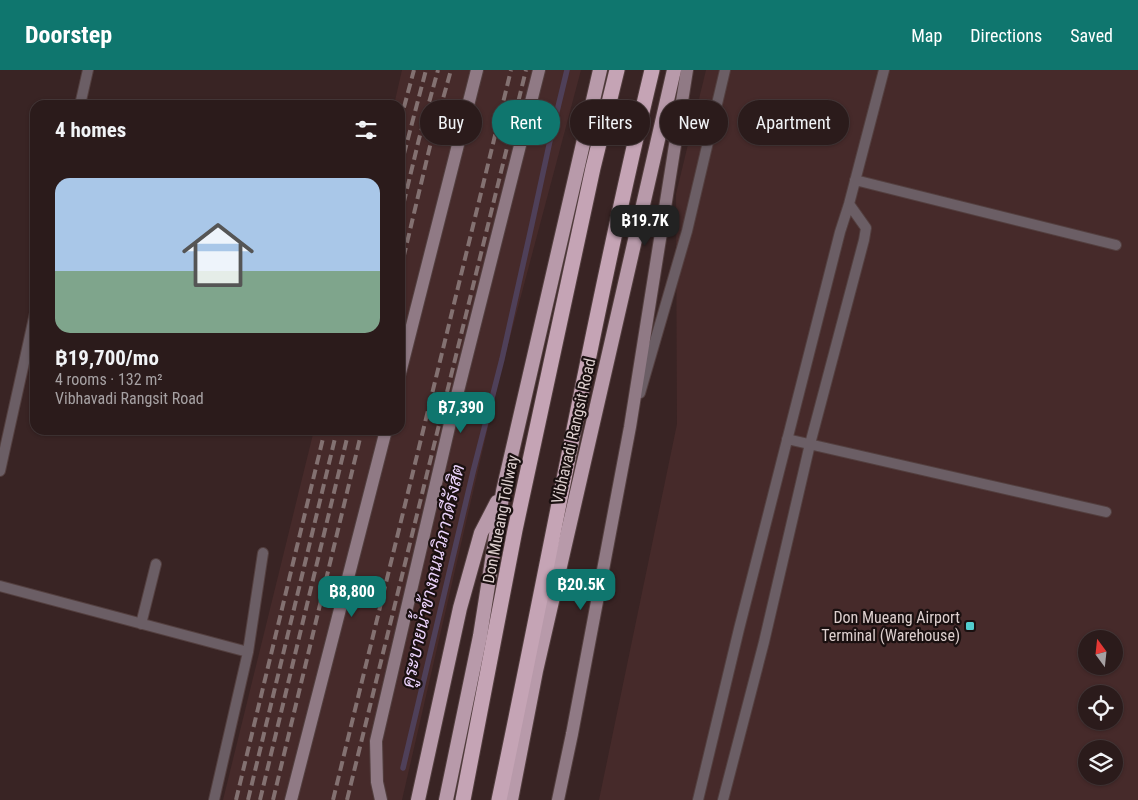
<!DOCTYPE html>
<meta charset="utf-8">
<style>
:root{--surface:#2b1b1b;--page:#372828;--text:#f1f3f6;--muted:#a6a1a3;--line:#47393a;--accent:#0f766e}
body{margin:0;font-family:"Roboto Condensed",Sarabun,sans-serif;background:var(--page);color:var(--text);height:100vh;display:flex;flex-direction:column;font-size:19px;white-space:nowrap}
*{box-sizing:border-box;margin:0}
p{font-size:16px;color:var(--muted)}
.icon{flex:none;width:28px;height:28px;fill:none;stroke:currentColor;stroke-width:2;stroke-linecap:round;stroke-linejoin:round}
.map{position:relative;flex:1;overflow:hidden}
.sheet{position:absolute;left:30px;top:30px;width:375px;height:335px;display:flex;flex-direction:column;background:var(--surface);border-radius:15px;box-shadow:0 1px 4px #0004,0 0 0 1px var(--line)}
.sheet>*{flex:none}
.hud{position:absolute;left:420px;top:30px;width:475px;height:45px;display:flex;gap:10px}
.needle{width:32px;rotate:345deg}
.fabs{position:absolute;left:1078px;top:560px;display:grid;gap:10px}
.fabs a{display:grid;place-items:center;width:45px;height:45px;border-radius:50%;background:var(--surface);box-shadow:0 1px 4px #0004,0 0 0 1px var(--line);font-size:25px}
.price{position:absolute;translate:-50% -42px;padding:0 11px;border-radius:10px;background:var(--accent);color:#fff;font-size:16px;line-height:32px;filter:drop-shadow(0 1px 2px #0008)}
.price::after{content:'';position:absolute;left:50%;top:30px;width:15px;height:11px;margin-left:-8px;background:inherit;clip-path:polygon(0 0,100% 0,50% 100%)}
.price.on{background:#222;color:#fff}
ul{padding:0;list-style:none}
li{display:grid;align-content:center;gap:10px;height:265px;padding:0 25px}
li+li{border-top:1px solid var(--line)}
li span{display:grid;place-items:center;height:155px;border-radius:15px;color:#555}
li>.icon{margin-inline-start:auto}
span .icon{width:90px;height:90px;fill:#fffc;stroke-width:1}
li b{font-size:21px}
h2{display:flex;justify-content:space-between;align-items:center;height:60px;padding:0 25px;font-size:21px}
.tag{padding:0 18px;border-radius:22px;background:var(--surface);box-shadow:0 1px 4px #0004,0 0 0 1px var(--line);font-size:18px;line-height:45px}
.tag.on{background:var(--accent);color:#fff}
header{display:flex;align-items:center;gap:30px;box-sizing:border-box;height:70px;padding:0 25px;background:var(--accent);color:#fff}
header strong{font-size:24px}
nav{display:flex;gap:28px;margin-inline-start:auto;font-size:18px}
.map>svg:first-child{display:block}
</style>
<header>
<strong>Doorstep</strong>
<nav><a>Map</a><a>Directions</a><a>Saved</a></nav>
</header>
<div class="map">
<svg width="1138" height="730" viewBox="0 0 1138 730">
<rect width="100%" height="100%" fill="#392424"/>
<path fill="#462a2a" fill-rule="evenodd" d="M402 0H581L500 305 402 730H223L314 360H400V35H394Z
M706 0H1138V730H599L677 354 676 124ZM1086 569H1114V596H1086ZM1086 624H1114V651H1086ZM1086 679H1114V706H1086Z"/>
<g fill="none" stroke-linecap="round" stroke-linejoin="round">
<path stroke="#4f4059" stroke-width="5.5" d="M403 698 473 402 502 289 530 163 551 66 567 0"/>
<defs>
<path id="service" d="M80 35 88 0
M855 110 1116 175
M640 323 687 161 725 0
M787 369 1106 442
M0 401 35 243
M0 516 248 582
M141 554 156 494
M214 730 248 582 263 483
M698 730 739 559 840 162 849 134 884 0
M723 730 764 572 810 374 864 170 866 158 849 134"/>
<path id="secondary" d="M400 303 477 0
M291 730 386 360
M381 730 377 712 376 671 450 353 539 0
M558 730 572 664 630 357 687 0"/>
<path id="trunk" d="M418 730 460 538 481 463 497 432
M446 730 480 566 503 421 600 0
M511 730 536 601 674 0"/>
<path id="motorway" d="M463 730 515 460 593 98 617 0
M499 730C550 487 594 242 652 0"/>
</defs>
<use href="#service" stroke="#533f3f" stroke-width="12"/>
<use href="#secondary" stroke="#533f3f" stroke-width="14"/>
<use href="#trunk" stroke="#533f3f" stroke-width="16"/>
<use href="#motorway" stroke="#533f3f" stroke-width="17"/>
<use href="#service" stroke="#6b5e65" stroke-width="10"/>
<use href="#secondary" stroke="#907a85" stroke-width="12"/>
<use href="#trunk" stroke="#b89aaa" stroke-width="14"/>
<use href="#motorway" stroke="#c5a4b5" stroke-width="15"/>
<path stroke="#837171" stroke-width="4" stroke-dasharray="10 5" stroke-linecap="butt" d="M400 52 414 0
M400 99 426 0
M400 148 419 69 438 0
M400 202 431 72 451 0
M236 730 325 360
M248 730 337 360
M260 730 349 360
M273 730 362 360
M333 730 511 0
M347 730 526 0"/>
</g>
<rect fill="#52cdce" stroke="#1a1010" stroke-width="2" x="965" y="551" width="10" height="10" rx="2.5"/>
<g text-anchor="middle" stroke-width="4.5" stroke-linejoin="round" paint-order="stroke">
<g font-size="16" fill="#ddcfce" stroke="#1a1010">
<text transform="translate(573 361) rotate(-77)" y="6">Vibhavadi Rangsit Road</text>
<text transform="translate(500 449) rotate(-79)" y="6">Don Mueang Tollway</text>
</g>
<g font-size="16" fill="#ddcfce" stroke="#1a1010" text-anchor="end">
<text x="960" y="553">Don Mueang Airport<tspan x="960" dy="18">Terminal (Warehouse)</tspan></text>
</g>
<g font-size="18" font-style="italic" fill="#ecd4fd" stroke="#1a1010">
<text transform="translate(433 506) rotate(-77)" y="6">คูระบายน้ำข้างถนนวิภาวดีรังสิต</text>
</g>
</g>
</svg>
<div class="fabs">
<a><svg class="needle" viewBox="-14 -14 28 28"><path d="M0-13l5 13h-10z" fill="#e53935"/><path d="M0 13l5-13h-10z" fill="#a6a1a3"/></svg></a>
<a><svg class="icon" aria-label="locate" viewBox="0 0 24 24"><circle cx="12" cy="12" r="6"/><path d="M12 2v4M12 18v4M2 12h4M18 12h4"/></svg></a>
<a><svg class="icon" aria-label="layers" viewBox="0 0 24 24"><path d="M12 4l9 5-9 5-9-5zM3 14l9 5 9-5"/></svg></a>
</div>
<b class="price on" style="left:645px;top:177px">฿19.7K</b>
<b class="price" style="left:461px;top:364px">฿7,390</b>
<b class="price" style="left:581px;top:541px">฿20.5K</b>
<b class="price" style="left:352px;top:548px">฿8,800</b>
<div class="hud">
<a class="tag">Buy</a>
<a class="tag on">Rent</a>
<a class="tag">Filters</a>
<a class="tag">New</a>
<a class="tag">Apartment</a>
</div>
<section class="sheet">
<h2>4 homes<svg class="icon" aria-label="filters" viewBox="0 0 24 24"><path d="M4 7h16M4 17h16"/><circle cx="9" cy="7" r="2"/><circle cx="15" cy="17" r="2"/></svg></h2>
<ul>
<li><span style="background:linear-gradient(#a9c7e8 60%,#7fa58c 0)"><svg class="icon" aria-label="home" viewBox="0 0 24 24"><path d="M3 11l9-7 9 7M6 9v11h12V9"/></svg></span><div><b>฿19,700/mo</b><p>4 rooms · 132 m²</p><p>Vibhavadi Rangsit Road</p></div></li>
</ul>
</section>
</div>
